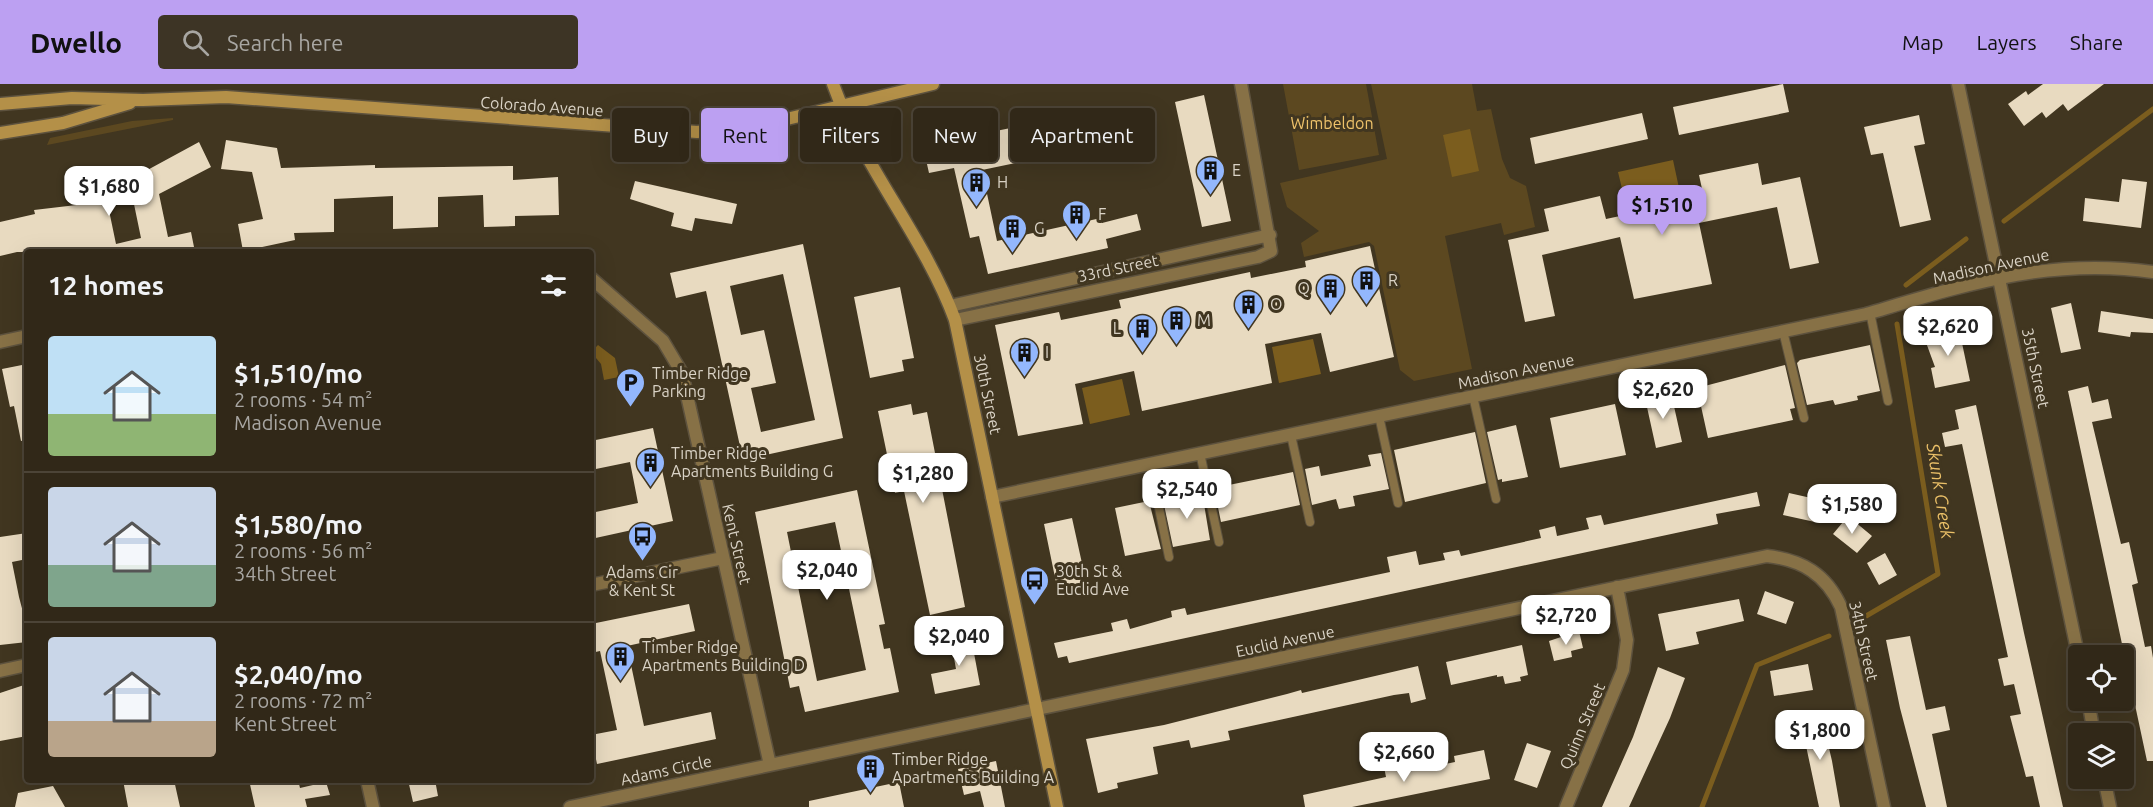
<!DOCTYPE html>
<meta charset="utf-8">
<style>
:root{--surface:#312818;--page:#3d3425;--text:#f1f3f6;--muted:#a8a6a2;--line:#4c4437;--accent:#bca0f2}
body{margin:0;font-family:Ubuntu,sans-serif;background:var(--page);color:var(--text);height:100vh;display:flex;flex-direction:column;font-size:22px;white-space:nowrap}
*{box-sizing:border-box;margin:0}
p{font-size:20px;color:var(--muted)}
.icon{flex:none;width:33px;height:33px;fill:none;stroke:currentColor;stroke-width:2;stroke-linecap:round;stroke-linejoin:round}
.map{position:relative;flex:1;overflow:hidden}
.drawer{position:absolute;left:24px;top:165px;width:570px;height:534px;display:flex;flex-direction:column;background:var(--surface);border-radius:6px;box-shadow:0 6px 24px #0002,0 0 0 2px var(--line)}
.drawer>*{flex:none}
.banner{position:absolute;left:612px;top:24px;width:570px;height:54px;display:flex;gap:12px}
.tools{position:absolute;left:2068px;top:561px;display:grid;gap:12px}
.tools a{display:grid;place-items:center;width:66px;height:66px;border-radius:6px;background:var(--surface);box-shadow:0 6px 24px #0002,0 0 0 2px var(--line);font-size:30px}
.price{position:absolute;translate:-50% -51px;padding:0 14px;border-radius:12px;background:#fff;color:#222;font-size:20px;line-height:39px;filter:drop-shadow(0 2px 3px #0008)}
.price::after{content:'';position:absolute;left:50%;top:36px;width:18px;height:14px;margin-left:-9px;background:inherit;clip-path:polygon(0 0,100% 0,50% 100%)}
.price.active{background:var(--accent);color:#111}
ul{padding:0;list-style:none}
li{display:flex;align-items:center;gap:18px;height:150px;padding:0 24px}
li+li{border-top:2px solid var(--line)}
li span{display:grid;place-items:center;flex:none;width:168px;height:120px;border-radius:6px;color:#555}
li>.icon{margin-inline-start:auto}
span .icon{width:72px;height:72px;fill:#fffc;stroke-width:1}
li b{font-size:26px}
h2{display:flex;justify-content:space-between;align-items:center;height:72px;padding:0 24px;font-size:26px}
.pill{padding:0 21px;border-radius:6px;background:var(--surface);box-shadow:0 6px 24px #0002,0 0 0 2px var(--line);font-size:21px;line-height:54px}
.pill.active{background:var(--accent);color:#111}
header{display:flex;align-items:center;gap:36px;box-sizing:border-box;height:84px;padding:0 30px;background:var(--accent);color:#111}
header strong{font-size:28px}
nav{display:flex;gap:33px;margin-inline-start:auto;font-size:21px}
.search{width:420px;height:54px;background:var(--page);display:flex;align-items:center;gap:15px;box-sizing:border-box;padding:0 21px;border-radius:6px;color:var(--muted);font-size:22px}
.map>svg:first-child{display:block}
</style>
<header>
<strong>Dwello</strong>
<div class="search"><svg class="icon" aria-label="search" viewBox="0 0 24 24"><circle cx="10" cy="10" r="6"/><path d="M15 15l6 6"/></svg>Search here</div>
<nav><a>Map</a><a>Layers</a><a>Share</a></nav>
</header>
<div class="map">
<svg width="2153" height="723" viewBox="0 0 2153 723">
<rect width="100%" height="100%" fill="#413620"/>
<path fill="#5c4820" d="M1283 0H1366L1379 71 1299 86Z
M1371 0H1472L1477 27 1491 25 1502 75 1510 94 1526 102 1535 143 1504 151 1501 139 1445 152 1472 285 1414 297 1400 286 1374 162 1369 158 1304 173 1301 159 1319 147 1287 123 1280 99 1387 75Z
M173 34V36L47 61 50 54 132 37Z"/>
<path fill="#7b5d1e" d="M1470 45 1479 87 1452 93 1443 51Z
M1673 76 1679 104 1625 117 1618 88Z
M1313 255 1321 290 1279 299 1272 263Z
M598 261 615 274 619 293 604 296 601 280 591 268Z
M1122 295 1130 331 1090 340 1082 304Z"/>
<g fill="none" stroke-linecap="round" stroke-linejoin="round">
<path stroke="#7b5d1e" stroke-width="5" d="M2004 137 2153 25
M1906 201 1966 155
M1861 535 1938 490 1897 240
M1702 723 1757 581 1829 552"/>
</g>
<path fill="#e8dac0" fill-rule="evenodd" d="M1783 0 1789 28 1679 51 1673 23Z
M2043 0H2104L2068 27 2063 20 2046 34 2042 28 2024 42 2008 20 2026 7 2028 11Z
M1204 11 1231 137 1202 143 1175 18Z
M1116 23 1123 57 982 86 997 157 1101 134 1102 139 1137 130 1141 146 1106 155 1108 164 988 190 979 152 970 154 954 84 929 89 922 58 985 44 986 49Z
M1642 29 1648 55 1535 80 1530 54Z
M1919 31 1925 60 1914 62 1931 136 1900 143 1883 69 1871 71 1864 43Z
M226 56 277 64 281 84 375 81V84L513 82V96L558 93 559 131 515 132V142L484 143 483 111 438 113V143L393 145V112L334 115V148L294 149 295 156 243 167 238 140 263 135 252 88 221 85Z
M199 58 211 83 159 110 168 153 191 148 195 168H17L0 172V138L35 130 34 126 85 120 84 116 106 112 116 160 141 154 129 96Z
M1758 79 1762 101 1800 93 1819 179 1790 185 1777 123 1699 139 1712 200 1634 215 1620 153 1542 171 1555 232 1525 238 1508 156 1549 147 1544 125 1600 112 1606 135 1704 114 1699 91Z
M2122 95 2147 98 2141 144 2083 137 2085 114 2119 118Z
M635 97 737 120 732 140 695 134 692 147 671 142 674 129 630 115Z
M803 160 843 354 743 376 706 207 676 214 670 189ZM783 190 815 336 761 348 751 304 776 299 764 246 741 251 730 202Z
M1370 162 1394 273 1330 288 1321 249 1265 260 1272 299 1142 327 1134 287 1075 300 1083 340 1018 352 995 241 1059 228 1061 236 1121 224 1119 216 1250 188 1251 194 1306 183 1305 177Z
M900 203 914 274 902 276 904 287 870 294 854 213Z
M2071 219 2081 265 2061 269 2051 224Z
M2101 227 2153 235V249L2131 248 2130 253 2098 248Z
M1958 240 1970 297 1935 304 1931 284 1935 283 1924 253Z
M1870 261 1880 307 1857 312 1858 316 1835 321 1833 316 1807 321 1797 279 1800 276Z
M27 280V356L21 357 14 322 10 323 2 285Z
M1785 281 1795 324 1790 325 1793 336 1708 354 1697 304Z
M2088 302 2092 319 2108 315 2112 334 2092 338 2121 460 2129 458 2138 499 2132 501 2145 563 2151 562 2153 574V677H2147L2068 307Z
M1671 309 1682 358 1656 364 1645 314Z
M911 320 913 331 927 328 965 523 930 531 904 407 895 409 878 327Z
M1615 320 1626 371 1560 384 1550 334Z
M1976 321 2024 549 2063 723H2040L2033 692 2026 693 2010 632 2021 630 2014 600 2004 602 1998 575 2008 573 1962 360 1945 363 1942 349 1959 345 1955 326Z
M1516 341 1528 393 1502 398V395L1498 396 1487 348Z
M653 344 673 437 591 455V429L638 419 630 378 591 386V357Z
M1475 348 1486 399 1405 418 1394 366Z
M1381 369 1389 405 1353 412 1355 422 1339 425 1336 415 1312 421 1305 385 1319 382 1321 392 1371 382 1368 371Z
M1293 388 1300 421 1221 438 1214 404Z
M857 406 885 540 879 541 884 565 890 564 899 608 805 628 799 602 790 604 755 428ZM835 438 866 586 817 597 787 448Z
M1202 408 1210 456 1173 463 1163 416Z
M1757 408 1760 422 1716 430 1718 440 1069 579 1067 572 1058 574 1054 559 1113 547 1111 539 1127 535 1130 545 1172 533 1171 527 1185 524 1187 531 1390 488 1387 473 1416 467 1419 481 1445 476 1443 469 1459 466 1461 472 1541 454 1539 446 1555 442 1557 452 1589 445 1586 434 1601 431 1604 441Z
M1789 409 1820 416 1815 438 1783 431Z
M1149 417 1161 465 1125 472 1115 424Z
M1848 432 1872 452 1857 469 1833 450Z
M1072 434 1087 502 1058 508 1044 440Z
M27 449V475L12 478 19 513 24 532 27 531V558L0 561V453Z
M1885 469 1897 491 1879 501 1867 479Z
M1765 507 1794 518 1786 540 1757 530Z
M1739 515 1744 537 1696 548 1699 560 1666 567 1658 530Z
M689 520 695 547 627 562 644 642 711 628 716 655 597 680 591 651 617 646 600 567 591 569V540Z
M1579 547 1583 564 1571 567 1572 573 1554 577 1549 557Z
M970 548 980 601 935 610 931 590 956 585 950 552Z
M1910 552 1926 626 1945 622 1950 646 1932 650 1947 723H1926L1900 624 1886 556Z
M1522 561 1528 591 1520 593 1521 597 1505 600 1503 592 1497 593V591L1451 601 1446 578Z
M1808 580 1813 606 1774 612 1770 587Z
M1418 582 1426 615 1411 619 1409 609 1394 611 1228 647 1230 656 1191 664 1189 656 1153 663 1158 690 1117 699 1118 704 1098 709 1086 655 1164 641 1287 610 1301 606 1302 609Z
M1658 583 1685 594 1670 634 1629 723H1602L1633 653Z
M27 600V652L0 657V609Z
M1821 630 1832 677 1840 723H1819L1805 657H1803L1798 635Z
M1527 659 1551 667 1537 704 1514 696Z
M1484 666 1490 695 1352 723H1305L1303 711 1386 693 1384 683 1400 680 1402 689 1455 678 1454 672Z
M996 677 1005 723H984L980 707 964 711 958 685Z
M123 696H174L180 723H128Z
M249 696H298L300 704 326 698 330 711 305 715 307 723H255Z
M408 696H435L438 712 413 718Z
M899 698 904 723H809V717Z
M53 702 65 723H15L18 709Z"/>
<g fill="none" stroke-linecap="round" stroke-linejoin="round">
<defs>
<path id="lane" d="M1870 228 1888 317
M1783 247 1804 334
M1473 312 1496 415
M1379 332 1398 419
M1291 351 1310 438
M1200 369 1219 458
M1150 380 1169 473"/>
<path id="street" d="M1958 0 2079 575
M591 194 663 257 682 289 770 681
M950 222 1270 151
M955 236 1258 173 1271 167 1241 0
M0 258 27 252
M992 413 1866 230C1965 201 2048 173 2153 188
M591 501 723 474
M0 587 27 581
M2088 616 2094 650
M2104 694 2110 723
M367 696 373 723
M570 723 1767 472C1802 476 1826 490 1841 523L1884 723
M1566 723 1623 586 1627 556 1617 503"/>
<path id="secondary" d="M833 0C863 84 924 152 955 236L1057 723
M0 20 72 14 143 16 226 13 697 48 762 41 933 0
M0 49 63 39 130 19"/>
</defs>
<use href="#lane" stroke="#5d523e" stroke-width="10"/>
<use href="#street" stroke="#5d523e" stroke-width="15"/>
<use href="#secondary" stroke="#5d523e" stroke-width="15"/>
<use href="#lane" stroke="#877146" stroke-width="8"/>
<use href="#street" stroke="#877146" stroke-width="12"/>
<use href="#secondary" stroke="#b49048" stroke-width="12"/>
</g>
<defs>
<symbol id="building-pin" viewBox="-11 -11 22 30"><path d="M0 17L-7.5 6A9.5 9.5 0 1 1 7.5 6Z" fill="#93b7fd" stroke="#413620"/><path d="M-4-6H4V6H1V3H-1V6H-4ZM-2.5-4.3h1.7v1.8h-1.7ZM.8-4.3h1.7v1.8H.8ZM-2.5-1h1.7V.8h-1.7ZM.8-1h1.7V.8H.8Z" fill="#111"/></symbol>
<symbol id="parking-pin" viewBox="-11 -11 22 30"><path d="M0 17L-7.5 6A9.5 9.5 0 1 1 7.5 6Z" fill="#93b7fd" stroke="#413620"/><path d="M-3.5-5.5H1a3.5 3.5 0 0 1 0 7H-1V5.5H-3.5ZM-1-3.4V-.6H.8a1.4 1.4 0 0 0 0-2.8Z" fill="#111"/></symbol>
<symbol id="bus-pin" viewBox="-11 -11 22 30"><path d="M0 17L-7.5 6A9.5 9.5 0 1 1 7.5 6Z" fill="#93b7fd" stroke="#413620"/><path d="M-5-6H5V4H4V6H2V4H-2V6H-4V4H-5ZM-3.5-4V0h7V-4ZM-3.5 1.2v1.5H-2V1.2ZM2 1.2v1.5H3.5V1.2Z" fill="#111"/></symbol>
</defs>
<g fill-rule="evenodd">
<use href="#building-pin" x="1194" y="70" width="33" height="45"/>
<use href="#building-pin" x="960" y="82" width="33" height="45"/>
<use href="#building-pin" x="1060" y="114" width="33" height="45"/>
<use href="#building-pin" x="996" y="128" width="33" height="45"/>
<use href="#building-pin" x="1350" y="180" width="33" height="45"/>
<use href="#building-pin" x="1314" y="188" width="33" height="45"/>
<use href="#building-pin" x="1232" y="204" width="33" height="45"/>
<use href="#building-pin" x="1160" y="220" width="33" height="45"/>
<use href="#building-pin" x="1126" y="228" width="33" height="45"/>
<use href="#building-pin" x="1008" y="252" width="33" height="45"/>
<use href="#parking-pin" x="614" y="282" width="33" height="45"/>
<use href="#building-pin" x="634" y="362" width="33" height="45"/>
<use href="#bus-pin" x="626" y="436" width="33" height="45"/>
<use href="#bus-pin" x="1018" y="480" width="33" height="45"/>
<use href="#building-pin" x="604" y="556" width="33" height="45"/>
<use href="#building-pin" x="854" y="668" width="33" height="45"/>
</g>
<g text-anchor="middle" stroke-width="6" stroke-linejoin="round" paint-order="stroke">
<g font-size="16" fill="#dad3c6" stroke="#413620">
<text transform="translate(542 22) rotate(4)" y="6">Colorado Avenue</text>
<text transform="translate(1991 182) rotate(-12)" y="6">Madison Avenue</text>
<text transform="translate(1118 184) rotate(-12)" y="6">33rd Street</text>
<text transform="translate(2036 284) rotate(78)" y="6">35th Street</text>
<text transform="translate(1516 287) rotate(-12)" y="6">Madison Avenue</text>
<text transform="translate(988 310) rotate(78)" y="6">30th Street</text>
<text transform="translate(737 460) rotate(77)" y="6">Kent Street</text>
<text transform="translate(1285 557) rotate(-12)" y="6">Euclid Avenue</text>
<text transform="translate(1864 557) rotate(77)" y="6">34th Street</text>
<text transform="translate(1582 642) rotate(-67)" y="6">Quinn Street</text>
<text transform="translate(666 686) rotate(-12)" y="6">Adams Circle</text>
</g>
<g font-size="16" fill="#eec26a" stroke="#413620">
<text x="1332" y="45">Wimbeldon</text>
</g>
<g font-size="16" fill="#dad3c6" stroke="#413620" text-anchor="start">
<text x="1232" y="92">E</text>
<text x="997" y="104">H</text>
<text x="1098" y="136">F</text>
<text x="1034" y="150">G</text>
<text x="1388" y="202">R</text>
<text x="1310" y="210" text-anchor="end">Q</text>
<text x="1270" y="226">O</text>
<text x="1197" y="242">M</text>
<text x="1121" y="250" text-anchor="end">L</text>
<text x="1045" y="274">I</text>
<text x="652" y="295">Timber Ridge<tspan x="652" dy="18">Parking</tspan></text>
<text x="671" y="375">Timber Ridge<tspan x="671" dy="18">Apartments Building G</tspan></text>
<text x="1056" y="493">30th St &amp;<tspan x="1056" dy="18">Euclid Ave</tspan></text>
<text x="642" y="494" text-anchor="middle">Adams Cir<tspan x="642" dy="18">&amp; Kent St</tspan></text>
<text x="642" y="569">Timber Ridge<tspan x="642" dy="18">Apartments Building D</tspan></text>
<text x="892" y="681">Timber Ridge<tspan x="892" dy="18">Apartments Building A</tspan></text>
</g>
<g font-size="18" font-style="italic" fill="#ebc068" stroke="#413620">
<text transform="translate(1940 407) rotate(81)" y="6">Skunk Creek</text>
</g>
</g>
</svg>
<div class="tools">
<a><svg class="icon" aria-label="locate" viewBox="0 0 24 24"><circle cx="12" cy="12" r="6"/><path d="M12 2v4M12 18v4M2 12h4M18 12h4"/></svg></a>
<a><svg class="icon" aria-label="layers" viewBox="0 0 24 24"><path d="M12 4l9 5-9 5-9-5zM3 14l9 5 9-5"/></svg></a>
</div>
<b class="price" style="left:109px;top:133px">$1,680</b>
<b class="price active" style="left:1662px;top:152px">$1,510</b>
<b class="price" style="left:1948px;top:273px">$2,620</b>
<b class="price" style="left:1663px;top:336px">$2,620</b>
<b class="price" style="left:923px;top:420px">$1,280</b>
<b class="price" style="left:1187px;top:436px">$2,540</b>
<b class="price" style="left:1852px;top:451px">$1,580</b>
<b class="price" style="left:827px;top:517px">$2,040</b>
<b class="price" style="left:1566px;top:562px">$2,720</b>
<b class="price" style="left:959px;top:583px">$2,040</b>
<b class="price" style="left:1820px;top:677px">$1,800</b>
<b class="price" style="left:1404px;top:699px">$2,660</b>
<div class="banner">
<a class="pill">Buy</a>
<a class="pill active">Rent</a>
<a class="pill">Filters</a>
<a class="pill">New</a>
<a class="pill">Apartment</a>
</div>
<section class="drawer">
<h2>12 homes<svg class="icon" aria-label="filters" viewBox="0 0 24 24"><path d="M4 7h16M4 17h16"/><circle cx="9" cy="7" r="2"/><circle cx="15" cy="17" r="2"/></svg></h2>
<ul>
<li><span style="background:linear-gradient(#bfe0f5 65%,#8fb573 0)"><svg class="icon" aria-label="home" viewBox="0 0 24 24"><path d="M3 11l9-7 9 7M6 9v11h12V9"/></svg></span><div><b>$1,510/mo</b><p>2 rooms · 54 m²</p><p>Madison Avenue</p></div></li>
<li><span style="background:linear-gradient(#c9d6e8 65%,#7fa58c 0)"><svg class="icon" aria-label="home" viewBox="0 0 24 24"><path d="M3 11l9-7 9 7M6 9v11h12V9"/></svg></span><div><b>$1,580/mo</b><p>2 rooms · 56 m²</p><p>34th Street</p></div></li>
<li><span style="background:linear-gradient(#c9d6e8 70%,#b9a48a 0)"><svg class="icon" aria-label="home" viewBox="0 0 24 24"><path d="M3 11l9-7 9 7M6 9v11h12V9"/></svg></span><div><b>$2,040/mo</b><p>2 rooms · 72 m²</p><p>Kent Street</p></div></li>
</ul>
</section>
</div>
